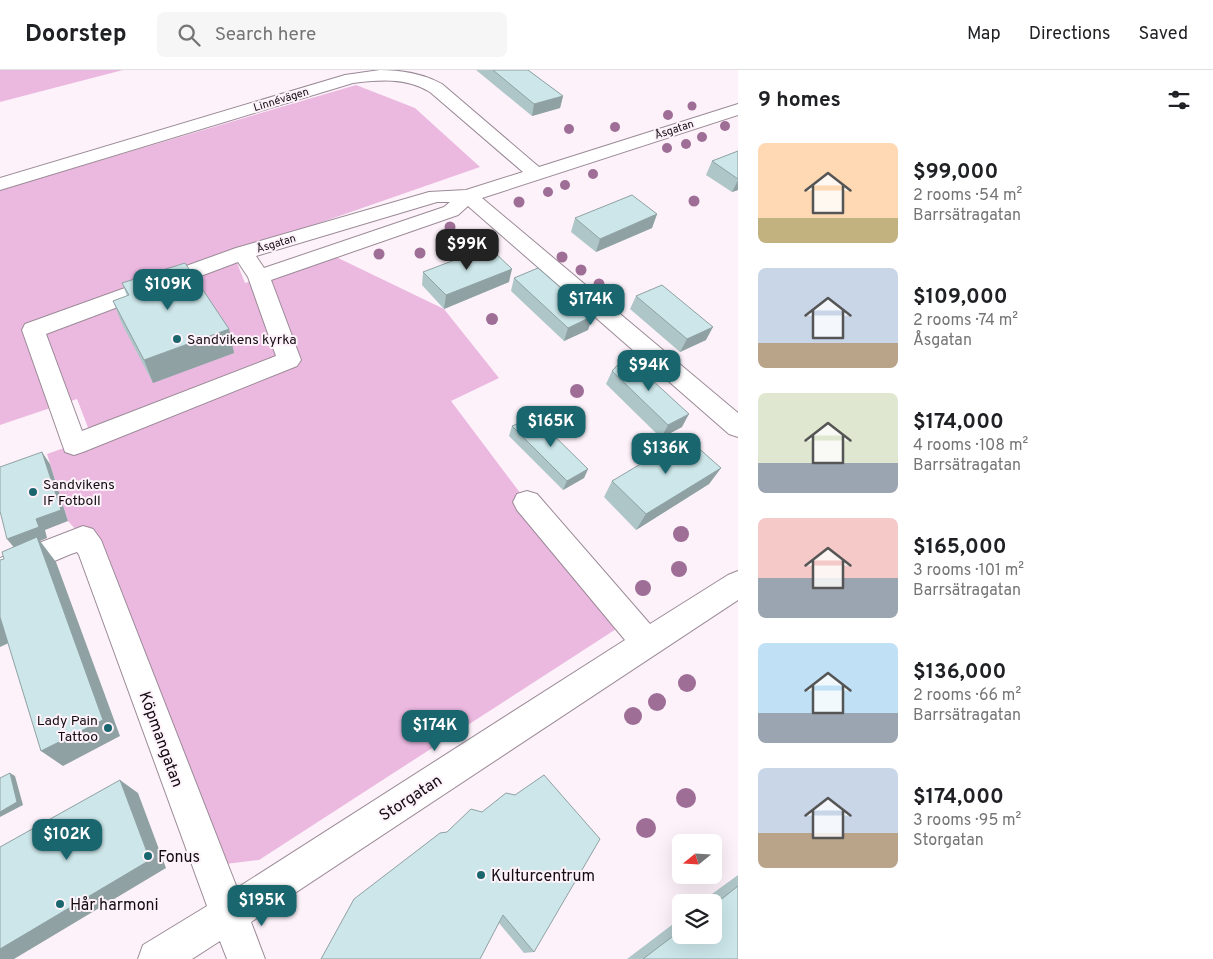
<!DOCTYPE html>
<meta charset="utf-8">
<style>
:root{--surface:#fff;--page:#f6f6f6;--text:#202124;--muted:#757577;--line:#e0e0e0;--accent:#1a666e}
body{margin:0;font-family:Overpass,sans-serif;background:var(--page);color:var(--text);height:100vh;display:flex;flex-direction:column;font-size:19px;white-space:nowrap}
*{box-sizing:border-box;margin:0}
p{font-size:16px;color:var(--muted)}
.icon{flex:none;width:28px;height:28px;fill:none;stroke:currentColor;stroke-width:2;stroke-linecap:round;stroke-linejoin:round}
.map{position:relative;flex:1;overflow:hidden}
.details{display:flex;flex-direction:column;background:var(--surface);width:475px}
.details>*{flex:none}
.needle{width:32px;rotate:252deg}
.controls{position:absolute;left:672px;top:764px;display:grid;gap:10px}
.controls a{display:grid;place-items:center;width:50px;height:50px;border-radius:8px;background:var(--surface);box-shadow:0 5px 20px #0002;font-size:25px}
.price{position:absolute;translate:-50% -42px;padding:0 11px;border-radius:10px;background:var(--accent);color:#fff;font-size:16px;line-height:32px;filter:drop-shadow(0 1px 2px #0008)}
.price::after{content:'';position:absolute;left:50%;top:30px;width:15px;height:11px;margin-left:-8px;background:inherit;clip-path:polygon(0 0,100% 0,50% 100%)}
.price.active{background:#222;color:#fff}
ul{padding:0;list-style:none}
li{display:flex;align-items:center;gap:15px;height:125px;padding:0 20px}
li span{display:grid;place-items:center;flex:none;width:140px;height:100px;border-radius:8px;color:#555}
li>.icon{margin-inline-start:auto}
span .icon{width:60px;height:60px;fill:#fffc;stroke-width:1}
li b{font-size:21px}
h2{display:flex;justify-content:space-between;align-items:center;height:60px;padding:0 20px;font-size:21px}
header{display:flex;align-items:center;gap:30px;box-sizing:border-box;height:70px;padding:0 25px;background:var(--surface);border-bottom:1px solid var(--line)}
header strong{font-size:24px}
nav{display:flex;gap:28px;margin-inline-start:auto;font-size:18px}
.search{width:350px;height:45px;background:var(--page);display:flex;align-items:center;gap:12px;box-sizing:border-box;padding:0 18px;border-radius:8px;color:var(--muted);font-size:19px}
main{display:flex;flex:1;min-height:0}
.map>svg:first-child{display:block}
</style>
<header>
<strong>Doorstep</strong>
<div class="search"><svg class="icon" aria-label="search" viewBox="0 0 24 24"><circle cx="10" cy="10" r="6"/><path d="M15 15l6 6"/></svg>Search here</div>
<nav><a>Map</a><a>Directions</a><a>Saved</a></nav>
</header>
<main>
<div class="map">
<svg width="738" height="889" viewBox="0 0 738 889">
<rect width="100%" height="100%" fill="#fdf2fa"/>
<path fill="#ebb9e0" d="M0 0H123L0 32Z
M356 15 415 38 480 97 233 183 245 213 334 186 444 239 499 308 451 331 527 432 627 552 259 790 209 796 83 468 68 451 47 384 92 368 77 329 0 355V120Z"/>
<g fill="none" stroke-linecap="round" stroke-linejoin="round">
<defs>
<path id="minor" d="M380 0C400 0 424 4 442 14L539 97 738 34V45L482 128 738 343V367L729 364 468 136 458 145 271 210 301 290 297 296 83 382 74 385 65 382 22 260 25 254 236 178 429 122 466 120 523 102 430 22C406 7 379 10 353 13L0 120V108L345 5ZM437 132H450L444 137 264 198 256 186ZM238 192 248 207 276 286 82 361 46 264Z
M527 421 537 424 650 554 728 505 738 501V530L251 852 265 889H227L220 871 192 889H138L143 875 207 836 79 485 77 482 71 484 0 514V488L83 456 93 459 101 470 237 818 625 570 517 440 513 432 517 424Z"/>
</defs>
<use href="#minor" stroke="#9b8a97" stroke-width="2"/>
<use href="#minor" fill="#fff" fill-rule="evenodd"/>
</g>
<g fill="#9e6e97">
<circle cx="692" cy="36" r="4.5"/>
<circle cx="668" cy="45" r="5"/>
<circle cx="725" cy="56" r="5"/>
<circle cx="615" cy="57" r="5"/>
<circle cx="569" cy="59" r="5"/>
<circle cx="702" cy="67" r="5"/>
<circle cx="686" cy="74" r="5"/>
<circle cx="667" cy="78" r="5"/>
<circle cx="593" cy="104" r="5"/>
<circle cx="565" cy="115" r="5"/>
<circle cx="548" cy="122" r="5"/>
<circle cx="694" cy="131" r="5.5"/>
<circle cx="519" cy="132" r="5.5"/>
<circle cx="450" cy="157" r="5.5"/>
<circle cx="420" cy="183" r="5.5"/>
<circle cx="379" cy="184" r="5.5"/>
<circle cx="562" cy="187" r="5.5"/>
<circle cx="581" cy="200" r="5.5"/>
<circle cx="599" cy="214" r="5.5"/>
<circle cx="492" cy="249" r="6"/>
<circle cx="577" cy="321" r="7"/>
<circle cx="681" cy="464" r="8"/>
<circle cx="679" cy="499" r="8"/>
<circle cx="643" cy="518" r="8"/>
<circle cx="687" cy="613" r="9"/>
<circle cx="657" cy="632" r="9"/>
<circle cx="633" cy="646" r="9"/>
<circle cx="686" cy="728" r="10"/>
<circle cx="646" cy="758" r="10"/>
</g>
<path fill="#afc6c8" d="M476 0H528L563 26 560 38 532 46Z
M738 81V120L732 122 706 105 712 91Z
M657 144 652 158 596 182 571 162 575 148Z
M423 202 509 212 444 239 422 215Z
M514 208 593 246 588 260 564 271 511 221Z
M122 213 229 259 234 283 153 313 122 254 113 231 127 226Z
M636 226 706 270 680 282 630 239Z
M612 301 682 357 661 368 606 314Z
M512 356 588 399 584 408 563 420 509 366Z
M721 398 709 414 636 460 604 427 612 411Z
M447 762 534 882 524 883 499 853Z
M738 805V889H627L681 848V865H714V832H701Z"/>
<path fill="#8fa1a3" d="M563 26 560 38 532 46 534 34Z
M738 110V120L732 122Z
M657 144 652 158 596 182 600 169Z
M512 199 509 212 444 239 446 225Z
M593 246 588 260 564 271 568 258Z
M713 257 706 270 680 282 687 269Z
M229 259 234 283 153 313 144 290Z
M689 344 682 357 661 368 668 355Z
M42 382 50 394 68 451 45 460 47 468 40 471 56 492 120 666 63 696 41 681 16 480 7 469 36 449Z
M721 398 709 414 636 460 646 444Z
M588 399 584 408 563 420 567 411Z
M0 546 22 567 0 577Z
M10 703 15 706 23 735 0 747V742Z
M120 710 138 723 166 798 14 889H0V879Z"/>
<path fill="#cce6e9" stroke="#8fa1a3" d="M493 0H528L563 26 534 34Z
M738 81V109L712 91Z
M632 125 657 144 600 169 575 148Z
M489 177 512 199 446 225 423 202Z
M185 193 229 259 144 290 113 231 129 225 122 213Z
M538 198 593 246 568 258 514 208Z
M662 215 713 257 687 269 636 226Z
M626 286 689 344 668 355 612 301Z
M535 347 588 399 567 411 512 356Z
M686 367 721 398 646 444 612 411Z
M42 382 61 440 36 449 39 457 7 469 0 441V397Z
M37 467 103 650 41 681 0 547V490L4 489 2 482Z
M10 703 17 732 0 742V708Z
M544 705 600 769 534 882 503 845 480 889H321L354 829 440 763 447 762 471 739 482 742 506 723 515 725Z
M120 710 150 790 0 879V777Z
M738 816V889H643L681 860V865H714V835Z"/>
<g fill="#1a666e" stroke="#fdf2fa" stroke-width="2">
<circle cx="177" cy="269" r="5"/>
<circle cx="33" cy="422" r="5"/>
<circle cx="108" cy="658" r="5"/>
<circle cx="148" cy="786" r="5"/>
<circle cx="481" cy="805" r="5"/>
<circle cx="60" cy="834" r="5"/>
</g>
<g text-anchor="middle" stroke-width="4" stroke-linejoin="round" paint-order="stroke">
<g font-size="11" fill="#130d11" stroke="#fdf2fa">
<text transform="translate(281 29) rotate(-17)" y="4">Linnévägen</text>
<text transform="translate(674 59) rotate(-18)" y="4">Åsgatan</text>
<text transform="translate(276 173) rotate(-17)" y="4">Åsgatan</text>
</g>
<g font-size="14" fill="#130d11" stroke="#fdf2fa" text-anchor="start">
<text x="187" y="274">Sandvikens kyrka</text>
<text x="43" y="419">Sandvikens<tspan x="43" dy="16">IF Fotboll</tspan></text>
<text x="98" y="655" text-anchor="end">Lady Pain<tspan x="98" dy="16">Tattoo</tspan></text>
</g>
<g font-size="16" fill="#130d11" stroke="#fdf2fa">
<text transform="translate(162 669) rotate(70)" y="6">Köpmangatan</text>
<text transform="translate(410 727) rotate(-33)" y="6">Storgatan</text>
</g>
<g font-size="16" fill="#130d11" stroke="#fdf2fa" text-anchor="start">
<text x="158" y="792">Fonus</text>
<text x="491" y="811">Kulturcentrum</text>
<text x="70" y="840">Hår harmoni</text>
</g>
</g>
</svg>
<div class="controls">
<a><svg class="needle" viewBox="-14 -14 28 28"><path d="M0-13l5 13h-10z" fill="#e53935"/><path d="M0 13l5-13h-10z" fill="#757577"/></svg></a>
<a><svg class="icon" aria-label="layers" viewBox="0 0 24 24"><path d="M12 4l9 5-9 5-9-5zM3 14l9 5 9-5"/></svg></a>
</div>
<b class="price active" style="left:467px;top:201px">$99K</b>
<b class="price" style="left:168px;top:241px">$109K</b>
<b class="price" style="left:591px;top:256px">$174K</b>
<b class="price" style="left:649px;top:322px">$94K</b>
<b class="price" style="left:551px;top:378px">$165K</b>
<b class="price" style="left:666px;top:405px">$136K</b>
<b class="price" style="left:435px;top:682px">$174K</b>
<b class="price" style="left:67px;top:791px">$102K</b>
<b class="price" style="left:262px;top:857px">$195K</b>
</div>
<section class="details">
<h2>9 homes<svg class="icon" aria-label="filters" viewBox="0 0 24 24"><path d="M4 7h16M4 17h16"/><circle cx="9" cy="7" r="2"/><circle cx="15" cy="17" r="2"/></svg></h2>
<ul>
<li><span style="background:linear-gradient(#ffd9b3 75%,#c2b280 0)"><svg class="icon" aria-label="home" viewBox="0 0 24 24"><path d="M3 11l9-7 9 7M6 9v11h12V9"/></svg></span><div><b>$99,000</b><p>2 rooms · 54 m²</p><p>Barrsätragatan</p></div></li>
<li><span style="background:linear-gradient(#c9d6e8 75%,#b9a48a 0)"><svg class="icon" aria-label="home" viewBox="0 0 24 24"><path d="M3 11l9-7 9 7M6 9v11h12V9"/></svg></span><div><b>$109,000</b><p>2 rooms · 74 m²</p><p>Åsgatan</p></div></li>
<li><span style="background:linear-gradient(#dfe7d0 70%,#9aa5b1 0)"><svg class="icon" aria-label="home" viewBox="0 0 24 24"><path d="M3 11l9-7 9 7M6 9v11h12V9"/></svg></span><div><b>$174,000</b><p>4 rooms · 108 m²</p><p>Barrsätragatan</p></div></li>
<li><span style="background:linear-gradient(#f6c9c9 60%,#9aa5b1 0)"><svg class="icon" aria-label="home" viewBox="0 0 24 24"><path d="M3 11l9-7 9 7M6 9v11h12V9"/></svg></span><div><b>$165,000</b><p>3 rooms · 101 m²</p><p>Barrsätragatan</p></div></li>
<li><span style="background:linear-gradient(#bfe0f5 70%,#9aa5b1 0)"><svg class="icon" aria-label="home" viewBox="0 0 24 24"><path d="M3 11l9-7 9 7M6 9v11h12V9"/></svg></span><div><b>$136,000</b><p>2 rooms · 66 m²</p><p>Barrsätragatan</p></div></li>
<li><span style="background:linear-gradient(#c9d6e8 65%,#b9a48a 0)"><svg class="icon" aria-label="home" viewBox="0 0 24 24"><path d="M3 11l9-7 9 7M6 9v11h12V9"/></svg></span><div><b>$174,000</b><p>3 rooms · 95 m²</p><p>Storgatan</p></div></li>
</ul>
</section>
</main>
